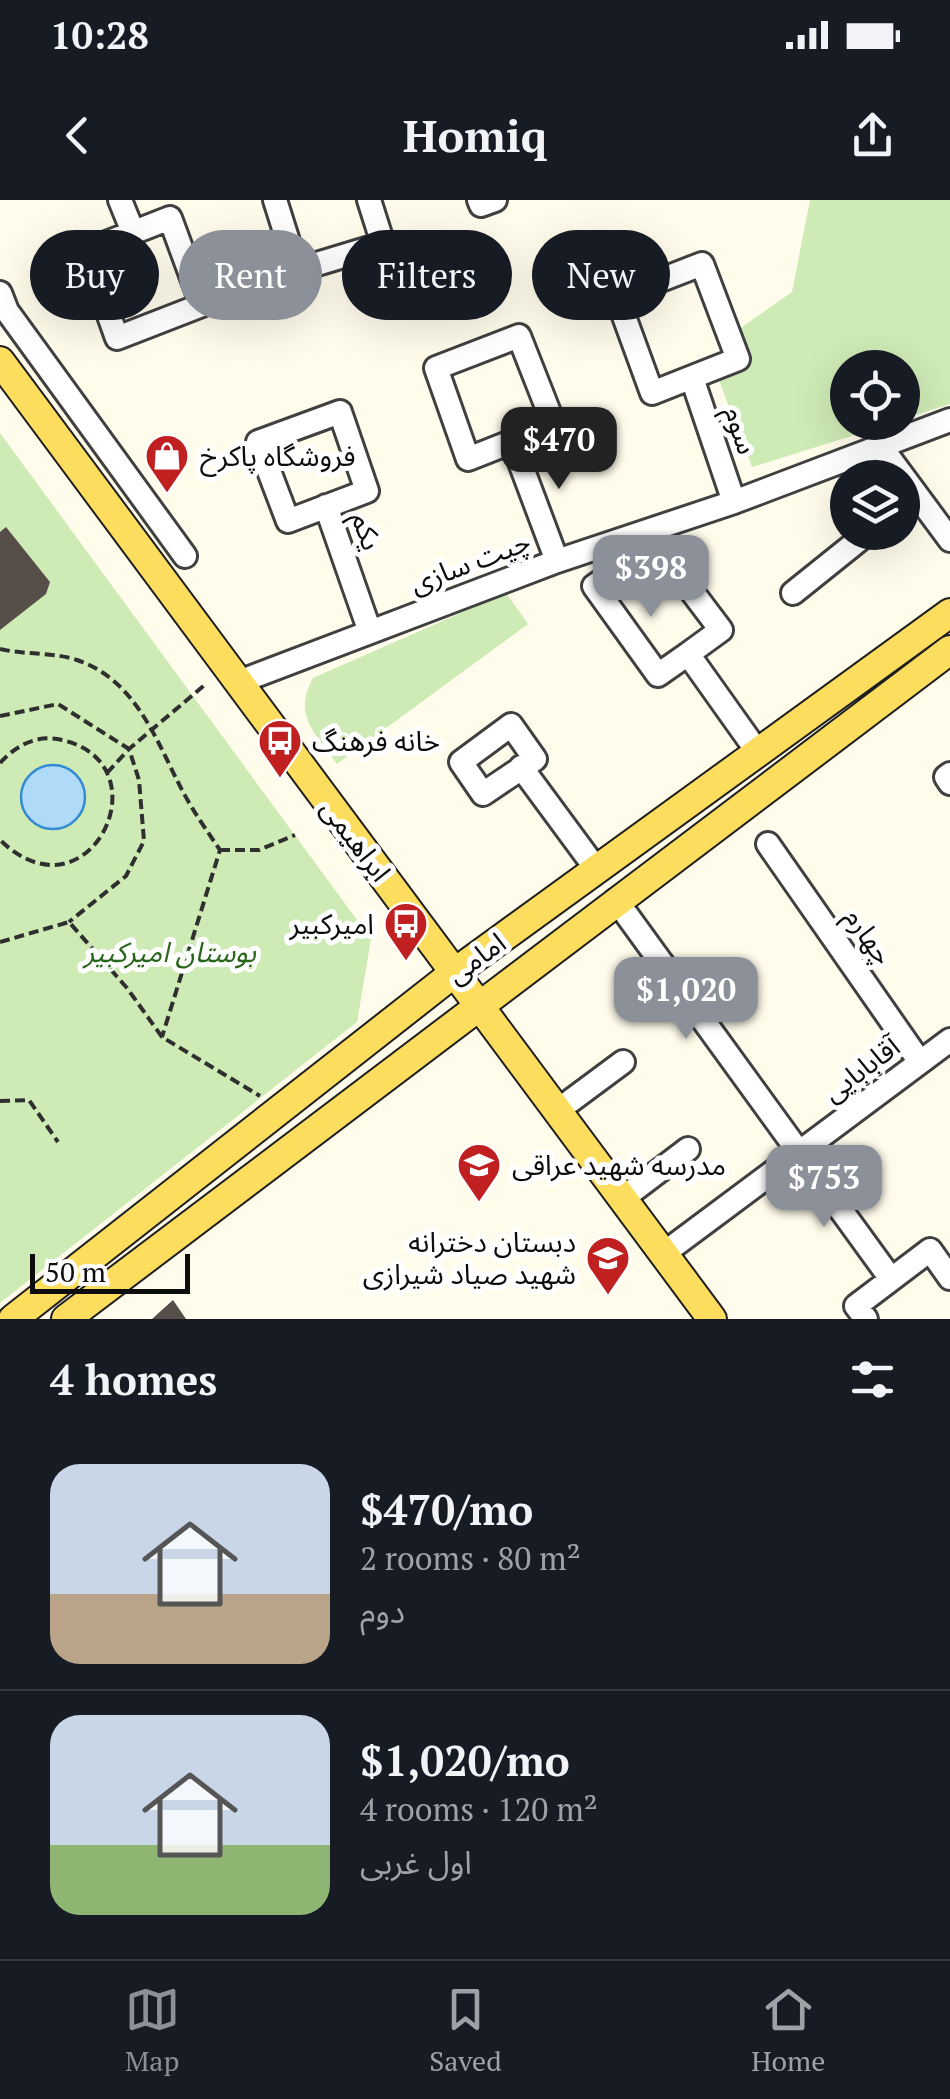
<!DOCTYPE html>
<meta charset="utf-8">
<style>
:root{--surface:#171b24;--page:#20242c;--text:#f1f3f6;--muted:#9ea1a6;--line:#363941;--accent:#8c9099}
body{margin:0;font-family:"PT Serif","Noto Sans Arabic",serif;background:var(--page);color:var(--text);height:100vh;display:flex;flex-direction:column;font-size:38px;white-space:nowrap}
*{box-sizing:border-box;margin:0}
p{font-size:32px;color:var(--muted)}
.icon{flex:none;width:55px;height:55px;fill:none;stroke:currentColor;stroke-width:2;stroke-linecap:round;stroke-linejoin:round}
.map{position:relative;height:1119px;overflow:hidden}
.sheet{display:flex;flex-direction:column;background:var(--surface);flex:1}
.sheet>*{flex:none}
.top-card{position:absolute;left:30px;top:30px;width:890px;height:90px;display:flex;gap:20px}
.buttons{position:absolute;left:830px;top:150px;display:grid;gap:20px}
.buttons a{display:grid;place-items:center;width:90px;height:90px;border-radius:50%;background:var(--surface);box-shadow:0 10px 40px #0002;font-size:50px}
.scale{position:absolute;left:30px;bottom:25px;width:160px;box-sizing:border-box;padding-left:10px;border:5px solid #0d0d0d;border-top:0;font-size:28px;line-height:35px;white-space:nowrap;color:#0d0d0d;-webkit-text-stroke:8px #fff;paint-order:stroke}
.price{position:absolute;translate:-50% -85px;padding:0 22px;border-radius:20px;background:var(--accent);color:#fff;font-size:32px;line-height:65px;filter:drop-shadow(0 2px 5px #0008)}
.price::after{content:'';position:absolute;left:50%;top:60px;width:30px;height:22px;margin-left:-15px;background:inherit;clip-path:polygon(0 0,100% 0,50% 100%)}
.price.active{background:#222;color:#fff}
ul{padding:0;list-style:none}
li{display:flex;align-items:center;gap:30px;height:250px;padding:0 50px}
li+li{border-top:2px solid var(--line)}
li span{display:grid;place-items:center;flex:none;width:280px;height:200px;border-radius:30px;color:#555}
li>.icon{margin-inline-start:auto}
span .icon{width:120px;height:120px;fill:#fffc;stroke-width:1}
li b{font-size:42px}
h2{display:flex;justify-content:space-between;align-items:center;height:120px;padding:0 50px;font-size:42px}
.tag{padding:0 35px;border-radius:45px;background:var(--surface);box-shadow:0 10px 40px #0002;font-size:35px;line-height:90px}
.tag.active{background:var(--accent);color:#fff}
.status{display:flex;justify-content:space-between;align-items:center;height:70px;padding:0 50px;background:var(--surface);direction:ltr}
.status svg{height:28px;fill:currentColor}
header{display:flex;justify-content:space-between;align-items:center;height:130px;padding:0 50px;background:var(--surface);font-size:45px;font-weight:600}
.dock{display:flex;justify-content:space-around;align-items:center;height:140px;border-top:2px solid var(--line);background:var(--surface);font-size:28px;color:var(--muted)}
.dock a{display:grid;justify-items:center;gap:5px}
.dock .active{color:var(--accent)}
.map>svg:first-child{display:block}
</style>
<div class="status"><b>10:28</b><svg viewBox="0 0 49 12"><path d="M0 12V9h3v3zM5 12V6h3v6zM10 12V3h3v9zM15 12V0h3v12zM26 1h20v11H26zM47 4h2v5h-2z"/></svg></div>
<header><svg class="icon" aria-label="back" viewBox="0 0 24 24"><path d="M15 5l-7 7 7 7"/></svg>Homiq<svg class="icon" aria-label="share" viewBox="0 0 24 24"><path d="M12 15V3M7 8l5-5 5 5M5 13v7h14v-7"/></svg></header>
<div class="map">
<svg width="950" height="1119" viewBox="0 0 950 1119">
<rect width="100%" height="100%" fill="#fffcec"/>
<path fill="#ceeab5" d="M810 0H950V204L903 219 902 168H848V222L893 223 752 267 717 175 739 129 792 92Z
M0 233 371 739 357 822 0 1103Z
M506 393 528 424 337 564C316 533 292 516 313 478Z"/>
<path fill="#afdaf8" stroke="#338cd2" stroke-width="2.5" d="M21 597a32 32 0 1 1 64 0a32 32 0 1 1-64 0Z"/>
<path fill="#564e49" d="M6 327 50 382 46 394 0 430V332Z
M173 1100 186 1119H152Z"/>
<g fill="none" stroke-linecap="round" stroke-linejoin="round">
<defs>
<path id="minor" d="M120 0 133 32
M275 0 297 70 383 44 369 0
M479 0 481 5 495 0
M170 18 202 105 117 138 86 51Z
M702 64 738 159 652 193 617 97Z
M0 93 7 111 185 356
M519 136 554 225 468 259 436 168Z
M692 178 734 302
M340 212 367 291 288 321 258 242Z
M512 241 557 361
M882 248 950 340
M326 306 370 432
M793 393 869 332
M688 454 721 430 656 344 594 386 658 475 688 454 757 551
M239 482 557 361 734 302 950 220
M511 525 535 559 483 594 461 562Z
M521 567 597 670
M950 574 946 577 950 583
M768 644 920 862
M616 700 891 1079
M557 911 623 862
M622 999 688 949
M663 1054 950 840
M866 1119 856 1106 930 1050 950 1078"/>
<path id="major" d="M0 161 712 1119
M13 1119 454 773 950 413
M66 1119 950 450"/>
</defs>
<use href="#minor" stroke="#404040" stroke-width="28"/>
<use href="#major" stroke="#1e1e1e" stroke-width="32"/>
<path stroke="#2f2f2f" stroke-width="4" stroke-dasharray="10 5" stroke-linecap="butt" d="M0 449C25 455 54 452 77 460 136 480 156 540 182 590 193 611 207 631 220 650L162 837
M0 516 58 504 129 549 139 580 144 641 126 676 69 722
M0 563C16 545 38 534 62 540 167 564 89 726 0 640
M107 573 129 549 207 483
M220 650H259L295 635
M0 742 69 722 127 788 162 837 260 896
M0 901 29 900 58 942"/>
<use href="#minor" stroke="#fff" stroke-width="22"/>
<use href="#major" stroke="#fddd5e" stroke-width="28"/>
</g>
<defs>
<symbol id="shop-pin" viewBox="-11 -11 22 30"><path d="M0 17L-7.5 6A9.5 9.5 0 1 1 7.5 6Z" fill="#c12021" stroke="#fff"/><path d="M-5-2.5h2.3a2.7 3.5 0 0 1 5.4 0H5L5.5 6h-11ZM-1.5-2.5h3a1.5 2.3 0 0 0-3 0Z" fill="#fff"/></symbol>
<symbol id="bus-pin" viewBox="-11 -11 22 30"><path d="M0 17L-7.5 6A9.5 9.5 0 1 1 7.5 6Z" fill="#c12021" stroke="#fff"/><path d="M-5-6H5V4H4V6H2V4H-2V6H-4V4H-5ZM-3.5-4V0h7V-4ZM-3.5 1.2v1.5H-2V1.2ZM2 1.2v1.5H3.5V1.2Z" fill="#fff"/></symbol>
<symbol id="school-pin" viewBox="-11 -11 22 30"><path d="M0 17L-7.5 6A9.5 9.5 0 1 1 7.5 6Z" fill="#c12021" stroke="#fff"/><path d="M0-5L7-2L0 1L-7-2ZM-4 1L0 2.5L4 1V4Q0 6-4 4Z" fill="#fff"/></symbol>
</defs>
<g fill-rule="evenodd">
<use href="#shop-pin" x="142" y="231" width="50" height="68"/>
<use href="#bus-pin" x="255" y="516" width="50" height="68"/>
<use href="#bus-pin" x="381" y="699" width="50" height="68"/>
<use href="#school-pin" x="454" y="940" width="50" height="68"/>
<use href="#school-pin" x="583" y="1033" width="50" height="68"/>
</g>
<g text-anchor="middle" stroke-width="10" stroke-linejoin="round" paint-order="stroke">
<g font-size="28" fill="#0d0d0d" stroke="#fff">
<text transform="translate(741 230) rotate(71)" y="10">سوم</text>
<text transform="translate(367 331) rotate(71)" y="10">یکم</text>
<text transform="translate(470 362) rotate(-21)" y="10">چیت سازی</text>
<text transform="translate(356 640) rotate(53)" y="10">ابراهیمی</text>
<text transform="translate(869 736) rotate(55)" y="10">چهارم</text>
<text transform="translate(476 758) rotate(-36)" y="10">امامی</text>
<text transform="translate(861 869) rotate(-37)" y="10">آقابابایی</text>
</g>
<g font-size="28" fill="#0d0d0d" stroke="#fff" text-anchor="start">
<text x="200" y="266">فروشگاه پاکرخ</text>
<text x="312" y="551">خانه فرهنگ</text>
<text x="374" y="734" text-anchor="end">امیرکبیر</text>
<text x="512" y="975">مدرسه شهید عراقی</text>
<text x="576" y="1052" text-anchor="end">دبستان دخترانه<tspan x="576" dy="32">شهید صیاد شیرازی</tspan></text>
</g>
<g font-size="28" font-style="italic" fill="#28661b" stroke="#fff">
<text x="170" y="762">بوستان امیرکبیر</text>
</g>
</g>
</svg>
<div class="buttons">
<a><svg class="icon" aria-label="locate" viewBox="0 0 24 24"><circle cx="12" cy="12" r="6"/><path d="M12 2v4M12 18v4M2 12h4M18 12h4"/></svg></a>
<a><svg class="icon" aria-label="layers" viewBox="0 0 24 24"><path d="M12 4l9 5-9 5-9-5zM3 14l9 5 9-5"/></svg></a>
</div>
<div class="scale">50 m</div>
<b class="price active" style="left:559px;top:292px">$470</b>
<b class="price" style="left:651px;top:420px">$398</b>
<b class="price" style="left:686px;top:842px">$1,020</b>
<b class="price" style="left:824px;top:1030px">$753</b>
<div class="top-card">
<a class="tag">Buy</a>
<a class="tag active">Rent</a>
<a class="tag">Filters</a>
<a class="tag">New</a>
</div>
</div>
<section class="sheet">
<h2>4 homes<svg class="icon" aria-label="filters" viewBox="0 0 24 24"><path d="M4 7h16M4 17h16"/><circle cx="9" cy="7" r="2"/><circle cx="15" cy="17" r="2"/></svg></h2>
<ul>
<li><span style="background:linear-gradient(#c9d6e8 65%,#b9a48a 0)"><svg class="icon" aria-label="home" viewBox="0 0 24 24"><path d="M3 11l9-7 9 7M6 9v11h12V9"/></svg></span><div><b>$470/mo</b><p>2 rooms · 80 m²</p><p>دوم</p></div></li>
<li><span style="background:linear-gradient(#c9d6e8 65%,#8fb573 0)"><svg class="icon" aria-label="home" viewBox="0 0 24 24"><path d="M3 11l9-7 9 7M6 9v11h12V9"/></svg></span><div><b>$1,020/mo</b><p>4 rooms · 120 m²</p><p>اول غربی</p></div></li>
</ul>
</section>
<nav class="dock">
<a class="active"><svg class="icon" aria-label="map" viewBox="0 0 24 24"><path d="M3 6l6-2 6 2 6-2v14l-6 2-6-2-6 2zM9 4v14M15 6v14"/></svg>Map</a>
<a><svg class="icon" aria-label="saved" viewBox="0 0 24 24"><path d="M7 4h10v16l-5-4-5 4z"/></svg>Saved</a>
<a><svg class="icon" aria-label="home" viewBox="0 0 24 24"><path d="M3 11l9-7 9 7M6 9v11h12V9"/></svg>Home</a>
</nav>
